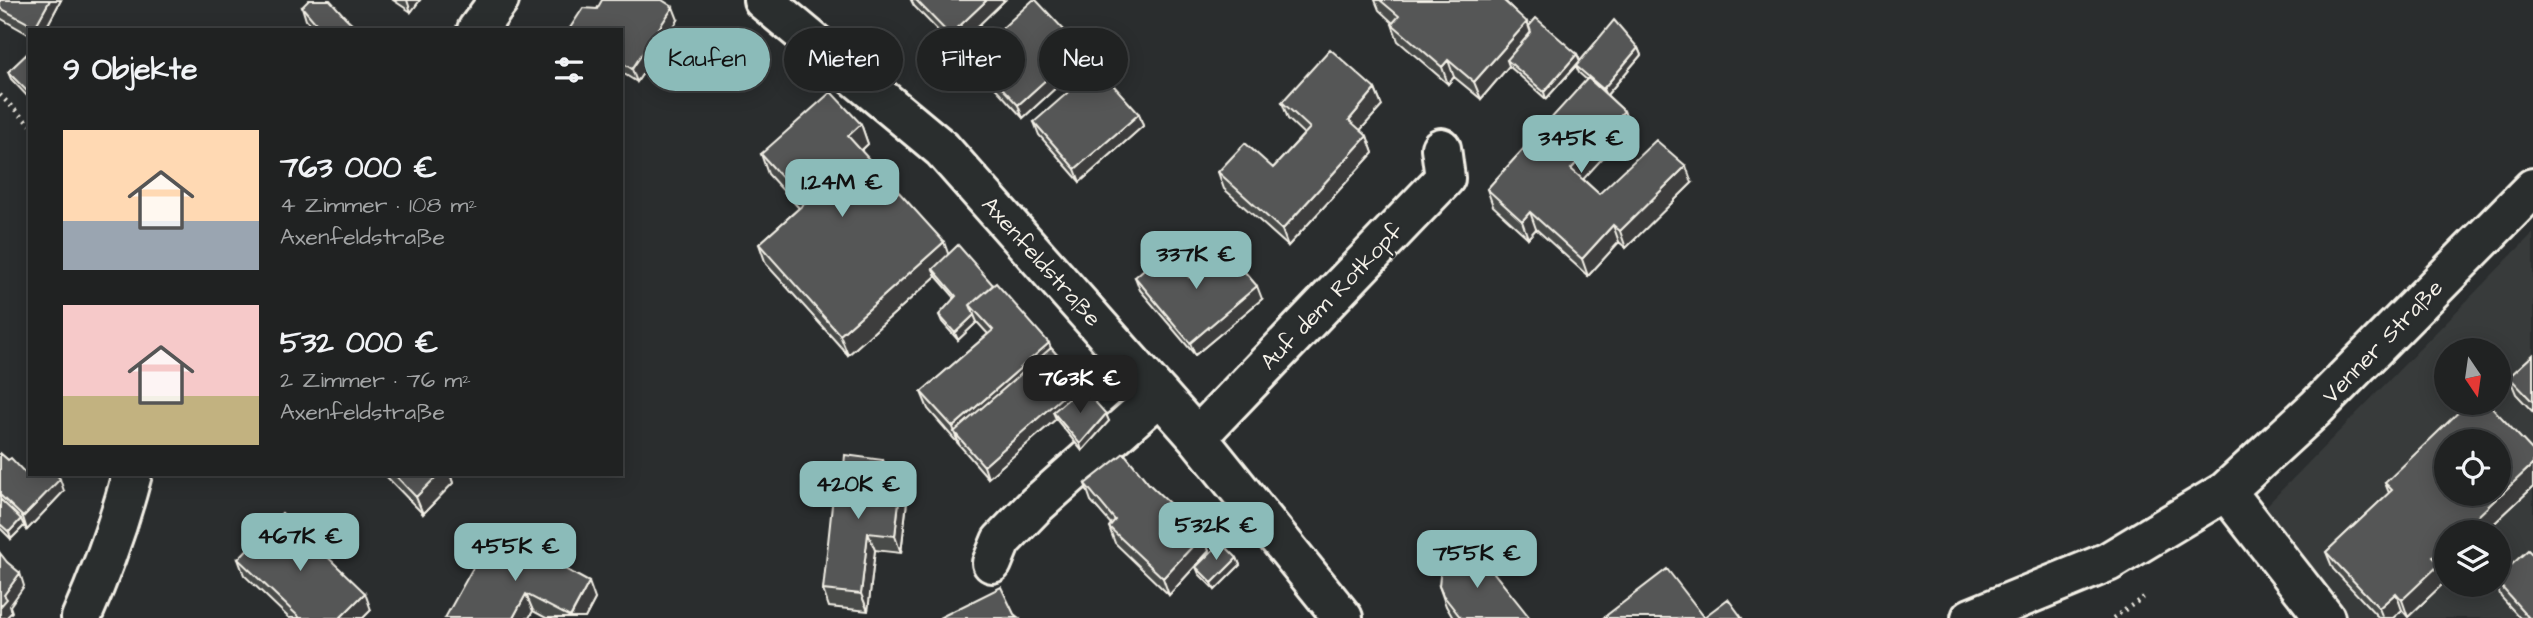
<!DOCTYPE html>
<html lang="de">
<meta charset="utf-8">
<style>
:root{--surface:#202222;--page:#2d2f2f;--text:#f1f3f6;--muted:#a2a4a5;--line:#3d3f40;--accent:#8bbbb9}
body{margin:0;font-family:"Architects Daughter",sans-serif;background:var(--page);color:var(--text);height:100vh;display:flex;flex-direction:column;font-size:26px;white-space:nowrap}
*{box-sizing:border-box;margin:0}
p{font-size:23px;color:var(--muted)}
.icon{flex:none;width:38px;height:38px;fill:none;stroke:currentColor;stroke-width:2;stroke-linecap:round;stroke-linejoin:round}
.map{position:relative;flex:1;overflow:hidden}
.panel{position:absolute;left:28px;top:28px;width:595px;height:448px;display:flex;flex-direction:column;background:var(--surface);border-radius:0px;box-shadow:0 4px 18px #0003,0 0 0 2px var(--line)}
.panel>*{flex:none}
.top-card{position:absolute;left:644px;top:28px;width:665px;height:63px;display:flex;gap:14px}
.needle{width:46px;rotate:167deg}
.fabs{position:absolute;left:2434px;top:338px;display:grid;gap:14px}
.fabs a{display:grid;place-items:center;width:77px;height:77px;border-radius:50%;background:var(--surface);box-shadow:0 4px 18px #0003,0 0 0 2px var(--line);font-size:35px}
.price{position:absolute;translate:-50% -60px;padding:0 16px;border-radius:14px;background:var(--accent);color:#111;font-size:23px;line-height:46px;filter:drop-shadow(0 2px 4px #0008)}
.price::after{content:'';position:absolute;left:50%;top:42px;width:21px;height:16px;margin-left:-10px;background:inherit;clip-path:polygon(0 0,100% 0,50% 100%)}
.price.on{background:#222;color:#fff}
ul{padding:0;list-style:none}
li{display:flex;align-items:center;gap:21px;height:175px;padding:0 35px}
li span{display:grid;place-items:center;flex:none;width:196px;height:140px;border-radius:0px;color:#555}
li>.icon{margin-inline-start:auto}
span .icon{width:84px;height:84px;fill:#fffc;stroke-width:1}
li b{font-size:30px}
h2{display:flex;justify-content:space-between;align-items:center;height:84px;padding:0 35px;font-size:30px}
.pill{padding:0 24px;border-radius:32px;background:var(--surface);box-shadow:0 4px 18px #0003,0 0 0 2px var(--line);font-size:24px;line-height:63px}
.pill.on{background:var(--accent);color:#111}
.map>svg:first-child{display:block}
</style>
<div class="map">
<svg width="2533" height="618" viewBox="0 0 2533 618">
<rect width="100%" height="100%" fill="#2a2d2e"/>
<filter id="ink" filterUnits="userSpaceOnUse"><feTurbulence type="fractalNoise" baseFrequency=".0143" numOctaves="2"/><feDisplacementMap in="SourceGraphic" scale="14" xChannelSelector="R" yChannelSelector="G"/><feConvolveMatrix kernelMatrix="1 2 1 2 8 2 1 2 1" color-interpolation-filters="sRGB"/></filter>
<g filter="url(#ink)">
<path fill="#373a3a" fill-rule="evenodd" d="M2533 233V618H2347L2265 507ZM2446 350H2499V402H2446ZM2446 441H2499V494H2446ZM2446 532H2499V584H2446Z"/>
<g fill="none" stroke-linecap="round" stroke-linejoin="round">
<defs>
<path id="minor" d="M763 0 942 149 1197 437 1343 618
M477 30 499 0
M1197 437 1445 178 1441 148
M2226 491 2325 618
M992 563 1001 541 1036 505 1160 395
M81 618C102 571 119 524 132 474
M1971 618 2108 562 2226 491 2316 408 2533 188"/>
</defs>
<use href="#minor" stroke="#f4f1e8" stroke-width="44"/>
<path stroke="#f4f1e8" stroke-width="4.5" stroke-dasharray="2 5" stroke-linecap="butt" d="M0 95 30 125
M2113 618 2147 595"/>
<use href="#minor" stroke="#2a2d2e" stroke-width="38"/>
</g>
<path fill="#494b4a" stroke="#f4f1e8" stroke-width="2" d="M0 0H61L45 30H30V35L0 18Z
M393 0H420L411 12Z
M911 0H1005L955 48 914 6Z
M1375 0H1504L1529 26 1577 54 1580 61 1546 99 1509 66 1481 99 1454 77 1448 84 1398 41 1392 24 1393 23 1379 10Z
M302 7 345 17 359 30H315L306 20Z
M678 20 637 82 621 72V30H570V28Z
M1638 48 1641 55 1607 95 1624 111 1630 128 1583 179 1599 194 1692 183 1626 248 1619 242 1588 276 1536 229 1528 238 1493 206 1487 189 1587 80 1579 73 1576 66Z
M30 51V99L11 79 8 72Z
M972 56 1085 61 1023 118 977 68Z
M1375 89 1382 106 1360 130 1367 136 1373 153 1288 246 1224 189 1218 172 1273 168 1304 134 1288 119 1282 102Z
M1139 114 1143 126 1080 182 1039 135 1034 122Z
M861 124 868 144 861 151 948 255 993 285 1051 348 1080 381 1082 387 1109 421 1082 451 1056 419 988 478 928 409 921 392 988 334 977 322 958 340 942 322 939 315 955 298 936 276 848 355 766 264 759 244 799 208 768 174 761 154Z
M1135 277H1189L1262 299 1195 355 1140 290Z
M2533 355V412L2516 394 2509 377Z
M2533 451V487L2485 532H2446V568L2443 572 2446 581 2408 617 2402 610 2393 618H2379L2333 569 2326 552 2389 493 2385 483Z
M0 453 8 460 27 475 64 491 27 530 24 526 11 539 0 528Z
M883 460 889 477 888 482 907 501 901 553 875 550 868 611 829 607 823 590 843 478Z
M384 474H450L453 483 423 514Z
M1085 484H1149L1209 551 1169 595 1115 543 1109 527 1111 524 1091 501Z
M494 530 595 599 585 618H546L533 611Z
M1237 558 1240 565 1215 590 1199 574 1196 567Z
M238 559 371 610 363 618H289L244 575Z
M2496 584H2499L2533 618H2520L2501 597Z
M1439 586 1530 618H1453L1446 606Z"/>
<path fill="#3c3d3c" stroke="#f4f1e8" stroke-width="2" d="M50 0H61L45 30H35V27Z
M407 0H420L411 12Z
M987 0H1005L955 48 950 35Z
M673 7 678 20 637 82 632 69Z
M1527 22 1533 39 1507 60 1509 66 1481 99 1474 82Z
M1081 48 1085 61 1023 118 1018 105Z
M1638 48 1641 55 1606 96 1603 89Z
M1577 54 1580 61 1546 99 1544 92Z
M1448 60 1454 77 1448 84 1442 67Z
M1375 89 1382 106 1355 136 1349 120Z
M1624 111 1630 128 1578 185 1571 169Z
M1139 114 1143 126 1080 182 1075 169Z
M861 124 868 144 855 156 848 136Z
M1367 136 1373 153 1288 246 1282 230Z
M1686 166 1692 183 1626 248 1620 231Z
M1530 212 1536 229 1528 238 1522 221Z
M1613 225 1619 242 1588 276 1582 259Z
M944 242 951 262 933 269 936 276 848 355 840 335Z
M1257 286 1262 299 1195 355 1190 343Z
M974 315 977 322 958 340 955 333Z
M1049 343 1055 360 954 432 959 444 953 427Z
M1080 381 1085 394 1053 412 1056 419 988 478 984 466Z
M1106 414 1109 421 1082 451 1080 444Z
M883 460 889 477 887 498 880 482Z
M2533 464V487L2485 532H2461Z
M439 474H450L453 483 423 514 416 497Z
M60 479 64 491 27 530 23 517Z
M901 484 907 501 901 553 895 536Z
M21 519 24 526 11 539 9 532Z
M868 533 875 550 868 611 861 594Z
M1203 535 1209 551 1169 595 1163 578Z
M2446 545V568L2443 572 2446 581 2408 617 2402 600 2433 557Z
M1237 558 1240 565 1215 590 1212 583Z
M20 573 24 586 10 606 12 612 6 618H0V607L4 595Z
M589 582 595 599 585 618H570Z
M365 593 371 610 363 618H340Z
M2396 593 2402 610 2393 618H2383L2379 608Z
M526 594 533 611 529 618H513Z"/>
<path fill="#555756" stroke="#f4f1e8" stroke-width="2" fill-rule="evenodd" d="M0 0H50L35 27 0 8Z
M309 0H330L345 17 359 30H318L320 28 302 7Z
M602 0H662L673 7 632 69 621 62V30H573L570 28 583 8 597 9Z
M916 0H987L950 35Z
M1033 0H1036L1081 48 1018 105 972 56Z
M1380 0H1503L1527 22 1474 82 1448 60 1442 67 1392 24 1399 16Z
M1536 18 1577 54 1544 92 1507 60 1531 32 1529 26Z
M1614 20 1638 48 1603 89 1576 66Z
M1330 49 1375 89 1349 120 1367 136 1282 230 1218 172 1245 143 1273 168 1310 128 1282 102Z
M30 51V94L8 72Z
M1097 67 1139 114 1075 169 1034 122Z
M1588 78 1624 111 1571 169 1599 194 1656 140 1686 166 1620 231 1613 225 1582 259 1530 212 1522 221 1487 189Z
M831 92 861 124 848 136 944 242 840 335 759 244 805 203 761 154Z
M958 245 993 285 970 305 974 315 955 333 939 315 956 296 933 269Z
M1224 248 1257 286 1190 343 1135 277 1166 250 1189 277Z
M996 283 1049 343 953 427 921 392 993 330 970 305Z
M1051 348 1080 381 984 466 954 432Z
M2533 355V402L2509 377Z
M1082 387 1106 414 1080 444 1053 412Z
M2469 402H2487L2533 451V464L2461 532H2446V545L2433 557 2440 564 2402 600 2396 593 2379 608 2326 552 2392 490 2385 483ZM2446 441H2499V494H2446Z
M0 453 8 460 11 458 27 475 30 472V474H56L60 479 23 517 0 495Z
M1124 453 1149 484 1203 535 1163 578 1109 527 1115 520 1085 484Z
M845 455 883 460 880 482 901 484 895 536 868 533 861 594 823 590 835 477 843 478Z
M394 474H439L416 497Z
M0 499 21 519 9 532 0 524Z
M282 513 365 593 340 618H300L238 559Z
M494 530 589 582 570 617 526 594 513 618H445Z
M1221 542 1237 558 1212 583 1196 567Z
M2528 550 2533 555V618H2529L2499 584V576Z
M0 553 7 562 20 573 4 595 7 599 0 607Z
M1464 553 1482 558 1530 618H1461L1443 595 1439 586 1441 567 1447 560Z
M1667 569 1705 618H1603Z
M1001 587 1014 614 1019 618H939Z
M1728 599 1742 618H1705L1704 617Z"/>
</g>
<g text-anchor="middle" stroke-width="5" stroke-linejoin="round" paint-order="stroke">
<g font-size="23" fill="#f4f1e8" stroke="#2a2d2e">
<text transform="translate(1042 261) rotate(48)" y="8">Axenfeldstraße</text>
<text transform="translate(1331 296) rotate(-46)" y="8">Auf dem Rotkopf</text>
<text transform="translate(2382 341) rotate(-46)" y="8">Venner Straße</text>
</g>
</g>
</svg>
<div class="fabs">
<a><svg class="needle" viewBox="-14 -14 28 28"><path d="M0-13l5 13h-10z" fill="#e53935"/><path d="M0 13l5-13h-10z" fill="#a2a4a5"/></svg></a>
<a><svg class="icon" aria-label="locate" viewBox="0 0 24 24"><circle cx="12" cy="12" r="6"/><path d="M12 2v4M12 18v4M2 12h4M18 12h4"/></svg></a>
<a><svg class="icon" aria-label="layers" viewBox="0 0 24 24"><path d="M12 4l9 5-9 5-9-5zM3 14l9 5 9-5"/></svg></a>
</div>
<b class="price" style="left:1581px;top:175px">345K €</b>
<b class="price" style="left:842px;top:219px">1.24M €</b>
<b class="price" style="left:1196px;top:291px">337K €</b>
<b class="price on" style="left:1080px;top:415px">763K €</b>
<b class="price" style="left:858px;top:521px">420K €</b>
<b class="price" style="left:1216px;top:562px">532K €</b>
<b class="price" style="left:300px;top:573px">467K €</b>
<b class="price" style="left:515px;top:583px">455K €</b>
<b class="price" style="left:1477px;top:590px">755K €</b>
<div class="top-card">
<a class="pill on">Kaufen</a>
<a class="pill">Mieten</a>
<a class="pill">Filter</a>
<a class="pill">Neu</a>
</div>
<section class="panel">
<h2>9 Objekte<svg class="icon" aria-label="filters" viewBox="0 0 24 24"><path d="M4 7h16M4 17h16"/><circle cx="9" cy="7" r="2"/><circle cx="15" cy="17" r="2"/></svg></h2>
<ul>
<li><span style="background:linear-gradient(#ffd9b3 65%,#9aa5b1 0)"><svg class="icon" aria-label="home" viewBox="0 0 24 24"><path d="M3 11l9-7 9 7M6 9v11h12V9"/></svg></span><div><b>763 000 €</b><p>4 Zimmer · 108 m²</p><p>Axenfeldstraße</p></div></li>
<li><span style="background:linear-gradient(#f6c9c9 65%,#c2b280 0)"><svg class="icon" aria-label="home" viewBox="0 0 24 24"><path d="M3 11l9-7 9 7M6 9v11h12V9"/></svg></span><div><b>532 000 €</b><p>2 Zimmer · 76 m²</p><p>Axenfeldstraße</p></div></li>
</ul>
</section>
</div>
